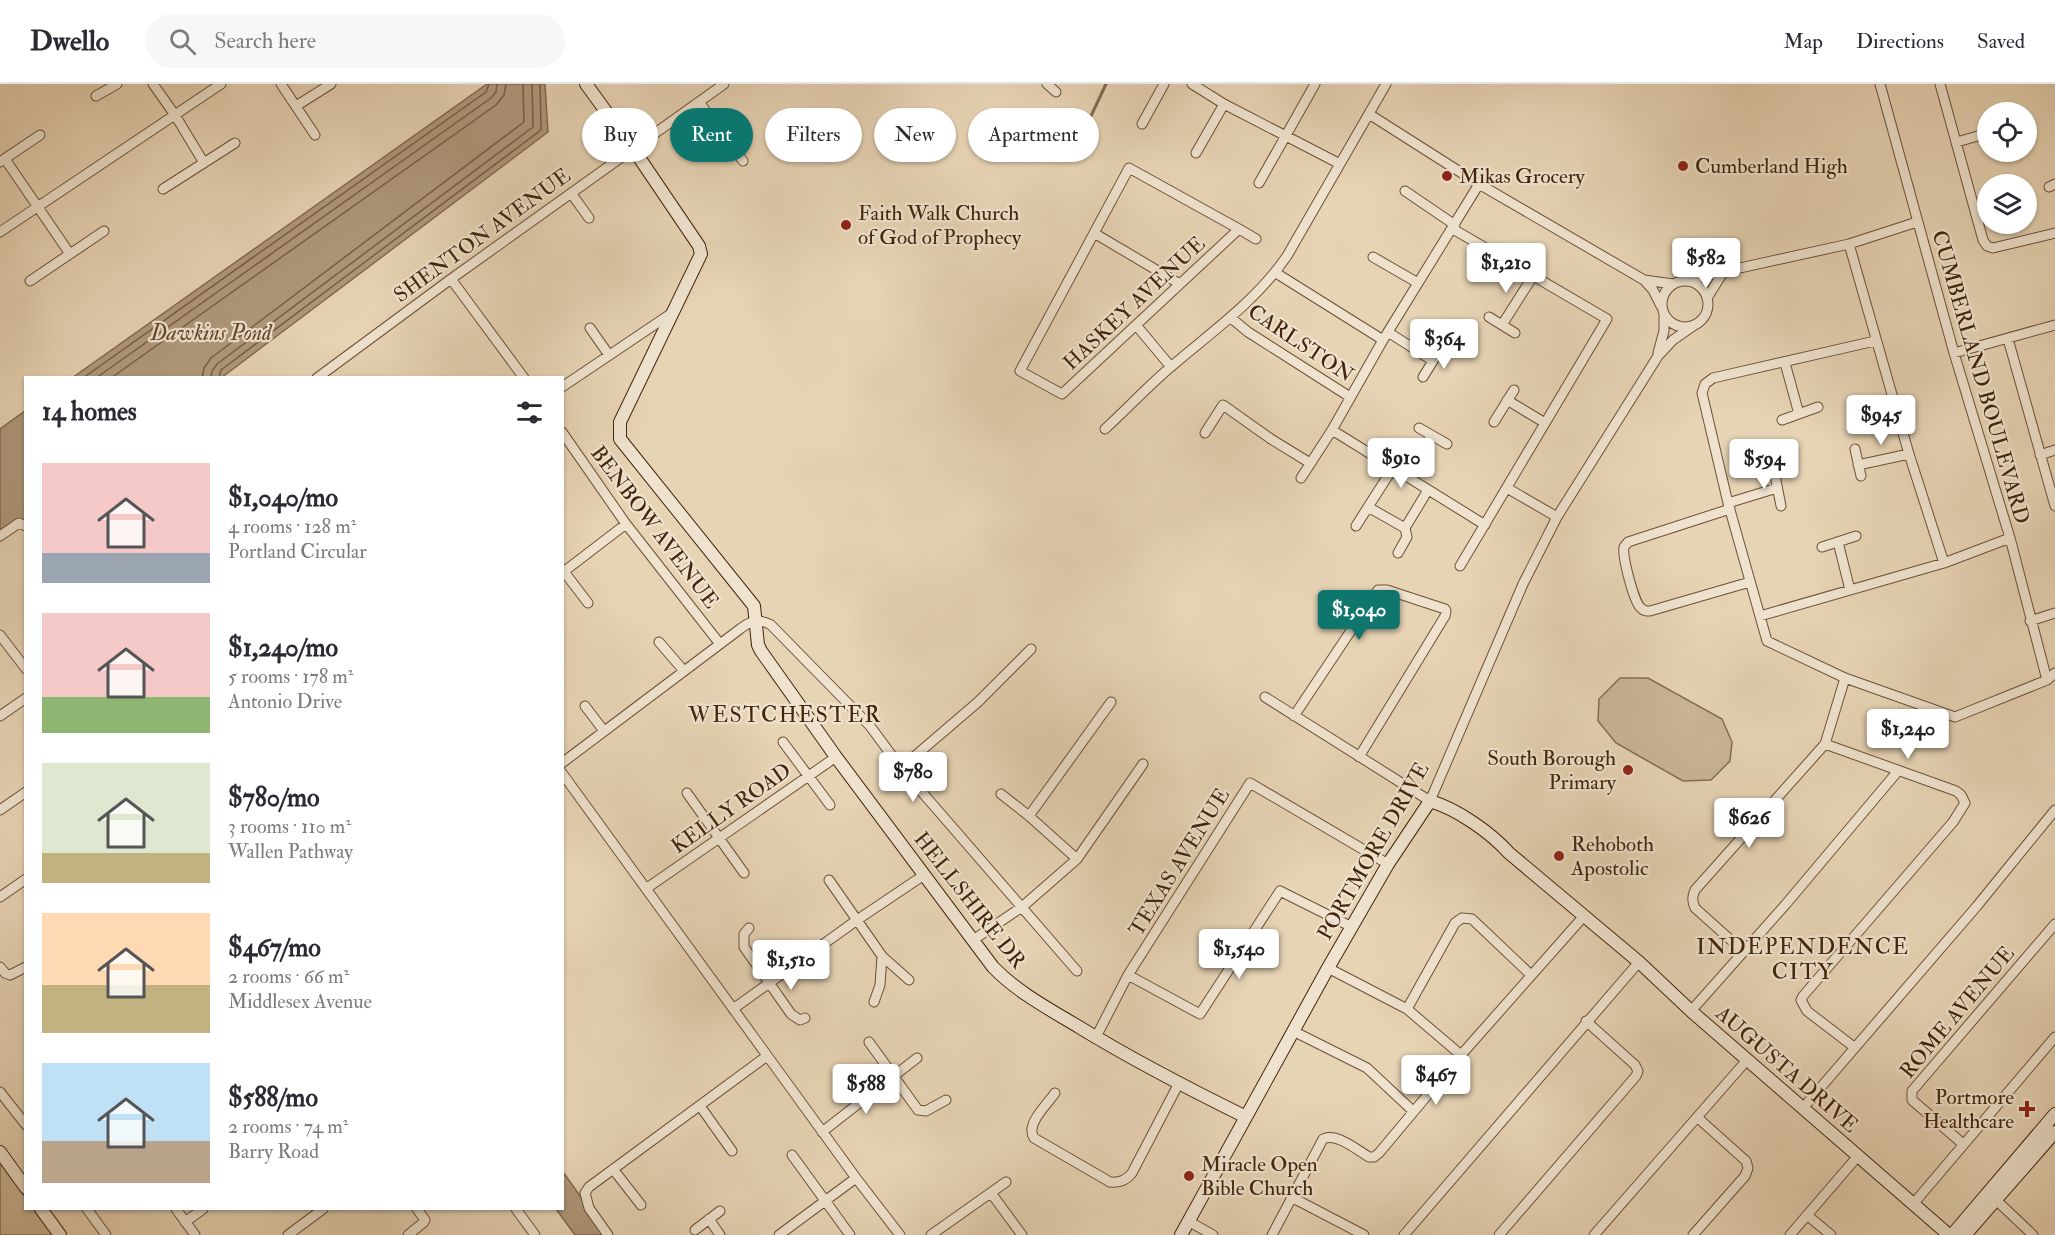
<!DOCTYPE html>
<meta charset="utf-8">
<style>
:root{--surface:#fff;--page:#f7f7f7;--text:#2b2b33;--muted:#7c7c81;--line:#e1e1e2;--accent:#0f766e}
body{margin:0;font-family:"IM FELL Double Pica",serif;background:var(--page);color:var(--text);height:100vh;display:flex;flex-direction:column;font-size:22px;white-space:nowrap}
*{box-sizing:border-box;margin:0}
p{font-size:20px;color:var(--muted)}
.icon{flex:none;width:33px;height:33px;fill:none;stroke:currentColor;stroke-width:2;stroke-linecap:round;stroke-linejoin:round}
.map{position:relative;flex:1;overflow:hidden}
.panel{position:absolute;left:24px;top:292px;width:540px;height:834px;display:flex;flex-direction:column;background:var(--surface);border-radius:0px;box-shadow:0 2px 4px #0004}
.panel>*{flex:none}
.guide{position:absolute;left:582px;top:24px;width:570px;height:54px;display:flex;gap:12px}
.controls{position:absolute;left:1977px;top:18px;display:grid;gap:12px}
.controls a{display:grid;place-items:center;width:60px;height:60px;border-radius:50%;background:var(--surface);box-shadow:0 2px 4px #0004;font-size:30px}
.price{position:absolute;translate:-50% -51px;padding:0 14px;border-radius:6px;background:#fff;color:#222;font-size:20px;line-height:39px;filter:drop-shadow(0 2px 3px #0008)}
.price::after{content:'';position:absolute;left:50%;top:36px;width:18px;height:14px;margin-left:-9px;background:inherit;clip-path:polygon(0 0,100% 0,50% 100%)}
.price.current{background:var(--accent);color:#fff}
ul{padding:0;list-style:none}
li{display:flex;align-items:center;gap:18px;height:150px;padding:0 18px}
li span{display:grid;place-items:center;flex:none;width:168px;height:120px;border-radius:0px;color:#555}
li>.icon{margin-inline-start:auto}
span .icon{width:72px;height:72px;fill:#fffc;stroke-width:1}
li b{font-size:26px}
h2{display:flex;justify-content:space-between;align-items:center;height:72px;padding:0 18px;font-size:26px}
.chip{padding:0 21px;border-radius:27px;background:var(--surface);box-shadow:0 2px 4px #0004;font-size:21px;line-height:54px}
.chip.current{background:var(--accent);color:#fff}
header{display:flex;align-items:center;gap:36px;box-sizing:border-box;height:84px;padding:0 30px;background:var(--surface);border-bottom:2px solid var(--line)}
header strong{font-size:28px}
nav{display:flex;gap:33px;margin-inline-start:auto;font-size:21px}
.search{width:420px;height:54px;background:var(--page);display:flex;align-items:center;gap:15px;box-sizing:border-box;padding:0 21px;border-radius:33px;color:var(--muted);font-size:22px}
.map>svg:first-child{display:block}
</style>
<header>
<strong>Dwello</strong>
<div class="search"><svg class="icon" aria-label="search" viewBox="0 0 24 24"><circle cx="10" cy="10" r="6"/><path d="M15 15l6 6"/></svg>Search here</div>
<nav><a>Map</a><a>Directions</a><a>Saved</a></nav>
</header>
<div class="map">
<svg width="2055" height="1151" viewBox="0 0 2055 1151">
<rect width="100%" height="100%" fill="#e7d4b5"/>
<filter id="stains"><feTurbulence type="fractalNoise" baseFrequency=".00333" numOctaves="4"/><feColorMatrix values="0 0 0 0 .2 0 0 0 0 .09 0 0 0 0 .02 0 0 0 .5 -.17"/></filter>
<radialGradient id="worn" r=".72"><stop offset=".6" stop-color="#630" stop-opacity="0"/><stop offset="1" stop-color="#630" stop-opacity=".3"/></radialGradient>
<path fill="#cbb698" stroke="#876d52" stroke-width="1.5" d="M1620 594H1648L1722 635 1732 658 1730 677 1711 696 1683 697 1616 659 1598 637 1599 615Z
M0 1078 25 1113 26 1125H34L53 1151H0Z"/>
<path fill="#af987c" stroke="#846a4f" stroke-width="1.5" d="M487 0H545L548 48 221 294H72Z
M25 327V438L0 457V345Z
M563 1088 608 1151H575L556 1125H562Z"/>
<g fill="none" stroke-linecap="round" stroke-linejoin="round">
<path stroke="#795e44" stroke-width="1.5" d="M83 294 486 8 489 0
M96 294 491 14 496 8 497 0
M111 294 496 21 504 11 506 0
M202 294 204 284 211 274 524 38 523 0
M211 294 212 287 217 280 533 43 532 0
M219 294 221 286 541 46 540 0"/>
<path stroke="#846a4f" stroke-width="3" d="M1075 66 1106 0"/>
<defs>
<path id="street" d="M153 0 175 31 204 79
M281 0 315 51
M1047 0 1056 8
M1192 0 1224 20 1340 80
M1880 0 1954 269 2010 454 2047 596
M1940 0 1983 156 1987 162 1993 164 2055 149
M96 12 117 0
M699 18 743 77
M296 22 331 0
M1369 30 1479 100 1644 196 1653 206 1661 222
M1142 40 1164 0
M1957 58 1988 49
M1196 69 1224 20
M5 75 70 170
M0 78 40 51
M1259 99 1315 0
M2049 103 2055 100
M163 105 235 59
M1405 107 1455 141
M571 109 589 134
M1239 145 1062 310 1020 287 1129 84 1239 145 1256 155
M1453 145 1607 235 1460 482
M0 148 221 0
M1094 149 1180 200
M1849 160 1909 370 1944 479
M1373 173 1418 199
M1276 189 1383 256
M451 195 524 294
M1644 196 1673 200
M30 197 104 147
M1681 197 1849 160 1917 138
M1662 220a23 23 0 1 1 46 0a23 23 0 1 1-46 0Z
M1707 214 1724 187
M1489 233 1515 249
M1231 234 1248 248 1350 313
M1136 241 1171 283
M1502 241 1533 192
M590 244 609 271
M1388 248 1433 277
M2008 255 2055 422
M1875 257 1713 294 1705 300 1702 309 1728 419 1767 557 1845 594 1955 633 2047 596 2055 589
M1658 269 1664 247V231
M1954 269 2055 241
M1785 279 1799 330
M1423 293 1441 264
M317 294 451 195 724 0
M562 303 672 229
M1507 316 1545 339
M1782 336 1818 323
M1494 338 1514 306
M1419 344 1447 360
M1105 345C1128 324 1149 301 1173 281 1213 247 1257 216 1287 172L1386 0
M1332 346 1485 441
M562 348 626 440 720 560
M1205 349 1223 321 1271 355 1310 379
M1855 365 1861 392
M2040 371 2055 366
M1858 381 1909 370
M1393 384 1368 423 1405 444 1428 406
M1774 386 1781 422
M1407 393 1431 352
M1301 394 1332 346 1383 256 1479 100
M1507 404 1557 433
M1728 419 1777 404
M1730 425 1628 458 1624 463C1622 472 1634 519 1641 524 1644 527 1646 527 1650 527L1750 498
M1356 442 1368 423
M0 452 19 439 26 442
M1838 458 1850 506
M1822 463 1856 452
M1398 469 1407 453 1405 444
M562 485 588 519
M562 489 626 440
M1760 532 1944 479 2010 454
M2030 537 2055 529
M0 551 26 585
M659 558 684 587
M1265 613 1430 717 1523 500 1557 433 1658 272 1673 256 1693 242
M585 622 604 647
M0 632 26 614
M1294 632 1378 506H1387L1445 525 1446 527 1445 532 1359 673
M783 658 830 721
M1825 660 1956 707 1961 711 1965 719 1953 738 1803 912 1801 916 1807 927 1854 963
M562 679 740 545C750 537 759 534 771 541L870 642 901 684 1077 887
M901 684 978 618 1031 565
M562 689 856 1094 900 1151
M687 709 744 789
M1001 710 1029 732 1077 775
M0 726 26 708
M1029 732 1111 618
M829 796 882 872 909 896
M647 804 836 673
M0 813 26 795
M749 844 744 850V863L791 930 800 936 805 934
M973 856 1022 823 1077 775 1143 680
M1743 867 1695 824C1692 817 1692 813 1695 806L1825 660 1845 594
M0 883 5 889 10 891 26 883
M1328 884 1407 925 1461 971
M1128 891 1200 930 1280 807 1352 843
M874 918 880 901 882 872
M733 925 857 836 924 791
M1407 925 1455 839 1462 834 1472 835 1531 891
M1691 927 1786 820 1898 687
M1293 947 1367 984 1413 1027
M1096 953 1128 891 1250 699 1388 780
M869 958 918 1026 926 1027 946 1016
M0 1008 26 1041
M1055 1009C1047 1021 1025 1040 1034 1054L1110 1098C1119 1099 1126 1097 1132 1089L1179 999
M700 1022 732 1067
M1803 1024 1977 822 2055 726
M822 1048 917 974
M1963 1060 1912 1016V1007L2055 840
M792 1071 850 1151
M613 1085 641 1121
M991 1109 1022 1151
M1293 1114 1364 1151
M1995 1115 2033 1151
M1914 1119 2055 953
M87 1125 106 1151
M176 1125 195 1151
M516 1125 535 1151
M1807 1131 1831 1151
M709 1135 720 1151
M1188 1137 1213 1151
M185 1138 203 1125
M695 1146 720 1127
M288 1151 323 1125
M408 1151 424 1138 425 1136 417 1125
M608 1151 589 1124 585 1109 589 1103 767 972
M779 1151 856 1094
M931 1151 1006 1098
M1272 1151 1323 1055C1336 1048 1357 1066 1369 1073H1374L1379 1069 1461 971 1584 832
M1404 1151 1639 878
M1499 1151 1636 992 1638 987 1635 981 1586 937
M1594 1151 1747 976
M1693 1151 1745 1092 1748 1084 1746 1077 1698 1034
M1790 1151 1858 1072"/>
<path id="secondary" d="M586 0 634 66 699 162 701 170 620 338V355L754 522 758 561 761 567 836 673 993 883C1017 908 1049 925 1079 943 1133 976 1189 1005 1246 1033
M0 1068 26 1104
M41 1125 60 1151
M1181 1151 1328 884 1388 780 1430 717C1457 725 1490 748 1509 769L1639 878 1691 927 1949 1151
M1952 1151 2055 1030
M1965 1151 2055 1048"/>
</defs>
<use href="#street" stroke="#6c5036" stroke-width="11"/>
<use href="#secondary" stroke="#43240c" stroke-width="14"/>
<use href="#street" stroke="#efe3cf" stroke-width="9"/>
<use href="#secondary" stroke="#efe3cf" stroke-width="12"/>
</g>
<g fill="#8f2418" stroke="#efe3cf" stroke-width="2">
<circle cx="1683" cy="82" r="6"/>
<circle cx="1447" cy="92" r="6"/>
<circle cx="846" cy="141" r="6"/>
<circle cx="1628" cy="686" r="6"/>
<circle cx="1559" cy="772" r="6"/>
<path d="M2024 1016h6v6h6v6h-6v6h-6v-6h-6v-6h6z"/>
<circle cx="1189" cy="1092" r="6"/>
</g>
<g text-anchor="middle" stroke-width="4.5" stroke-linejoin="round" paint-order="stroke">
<g font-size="21" fill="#43240c" stroke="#efe3cf" text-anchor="start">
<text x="1695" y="89">Cumberland High</text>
<text x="1459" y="99">Mikas Grocery</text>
<text x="858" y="136">Faith Walk Church<tspan x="858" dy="24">of God of Prophecy</tspan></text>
<text x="1616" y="681" text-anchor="end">South Borough<tspan x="1616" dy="24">Primary</tspan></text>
<text x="1571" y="767">Rehoboth<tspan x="1571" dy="24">Apostolic</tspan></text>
<text x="2014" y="1020" text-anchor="end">Portmore<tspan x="2014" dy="24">Healthcare</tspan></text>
<text x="1201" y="1087">Miracle Open<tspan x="1201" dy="24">Bible Church</tspan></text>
</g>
<g font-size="21" fill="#43240c" stroke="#efe3cf">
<text transform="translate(482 151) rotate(-36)" y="7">SHENTON AVENUE</text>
<text transform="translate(1134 219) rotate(-43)" y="7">HASKEY AVENUE</text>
<text transform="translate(1301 259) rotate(34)" y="7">CARLSTON</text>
<text transform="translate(1981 293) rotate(74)" y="7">CUMBERLAND BOULEVARD</text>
<text transform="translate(655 443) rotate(53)" y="7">BENBOW AVENUE</text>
<text transform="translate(731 724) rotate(-35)" y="7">KELLY ROAD</text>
<text transform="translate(1373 767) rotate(-60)" y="7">PORTMORE DRIVE</text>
<text transform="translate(1179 778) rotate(-58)" y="7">TEXAS AVENUE</text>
<text transform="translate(970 816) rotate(52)" y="7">HELLSHIRE DR</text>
<text transform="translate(1957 928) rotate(-50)" y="7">ROME AVENUE</text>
<text transform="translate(1787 985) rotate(41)" y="7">AUGUSTA DRIVE</text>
</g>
<g font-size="22" font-style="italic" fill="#63472e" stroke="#efe3cf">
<text x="211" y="256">Dawkins Pond</text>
</g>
<g font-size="22" letter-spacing="1.5" fill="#43240c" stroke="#efe3cf">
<text x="785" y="638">WESTCHESTER</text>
<text x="1803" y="870">INDEPENDENCE<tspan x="1803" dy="25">CITY</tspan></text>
</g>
</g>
<rect width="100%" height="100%" filter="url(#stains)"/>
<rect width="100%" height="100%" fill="url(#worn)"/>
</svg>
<div class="controls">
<a><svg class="icon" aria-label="locate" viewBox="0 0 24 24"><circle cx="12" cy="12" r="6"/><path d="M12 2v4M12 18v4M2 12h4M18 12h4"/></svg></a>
<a><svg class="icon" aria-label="layers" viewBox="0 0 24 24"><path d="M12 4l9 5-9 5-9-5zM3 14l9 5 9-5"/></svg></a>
</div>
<b class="price" style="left:1706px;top:205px">$582</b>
<b class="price" style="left:1506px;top:210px">$1,210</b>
<b class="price" style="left:1444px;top:286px">$364</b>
<b class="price" style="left:1881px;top:362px">$945</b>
<b class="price" style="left:1401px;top:405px">$910</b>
<b class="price" style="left:1764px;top:406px">$594</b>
<b class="price current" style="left:1359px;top:557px">$1,040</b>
<b class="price" style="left:1908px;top:676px">$1,240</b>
<b class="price" style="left:913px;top:719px">$780</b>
<b class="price" style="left:1749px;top:765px">$626</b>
<b class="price" style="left:1239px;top:896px">$1,540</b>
<b class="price" style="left:791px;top:907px">$1,510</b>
<b class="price" style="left:1436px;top:1022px">$467</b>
<b class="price" style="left:866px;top:1031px">$588</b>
<div class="guide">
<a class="chip">Buy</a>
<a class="chip current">Rent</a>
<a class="chip">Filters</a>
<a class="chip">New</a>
<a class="chip">Apartment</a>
</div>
<section class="panel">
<h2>14 homes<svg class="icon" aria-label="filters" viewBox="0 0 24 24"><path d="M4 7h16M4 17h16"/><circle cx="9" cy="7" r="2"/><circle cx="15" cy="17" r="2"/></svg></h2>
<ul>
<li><span style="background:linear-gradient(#f6c9c9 75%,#9aa5b1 0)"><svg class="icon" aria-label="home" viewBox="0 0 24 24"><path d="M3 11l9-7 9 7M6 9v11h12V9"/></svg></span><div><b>$1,040/mo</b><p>4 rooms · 128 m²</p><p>Portland Circular</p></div></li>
<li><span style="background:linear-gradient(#f6c9c9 70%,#8fb573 0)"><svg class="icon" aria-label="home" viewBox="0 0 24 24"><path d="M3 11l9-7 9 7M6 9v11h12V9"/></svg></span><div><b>$1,240/mo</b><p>5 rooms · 178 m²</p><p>Antonio Drive</p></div></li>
<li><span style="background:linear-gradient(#dfe7d0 75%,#c2b280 0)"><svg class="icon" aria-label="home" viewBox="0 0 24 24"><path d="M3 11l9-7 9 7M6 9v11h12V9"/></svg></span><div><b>$780/mo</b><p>3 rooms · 110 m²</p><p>Wallen Pathway</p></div></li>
<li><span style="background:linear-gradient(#ffd9b3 60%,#c2b280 0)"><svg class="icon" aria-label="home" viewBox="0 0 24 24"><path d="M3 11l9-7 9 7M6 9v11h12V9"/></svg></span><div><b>$467/mo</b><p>2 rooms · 66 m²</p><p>Middlesex Avenue</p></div></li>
<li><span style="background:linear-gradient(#bfe0f5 65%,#b9a48a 0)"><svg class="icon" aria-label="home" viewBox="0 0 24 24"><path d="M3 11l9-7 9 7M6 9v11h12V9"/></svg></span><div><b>$588/mo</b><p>2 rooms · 74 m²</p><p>Barry Road</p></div></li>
</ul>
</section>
</div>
